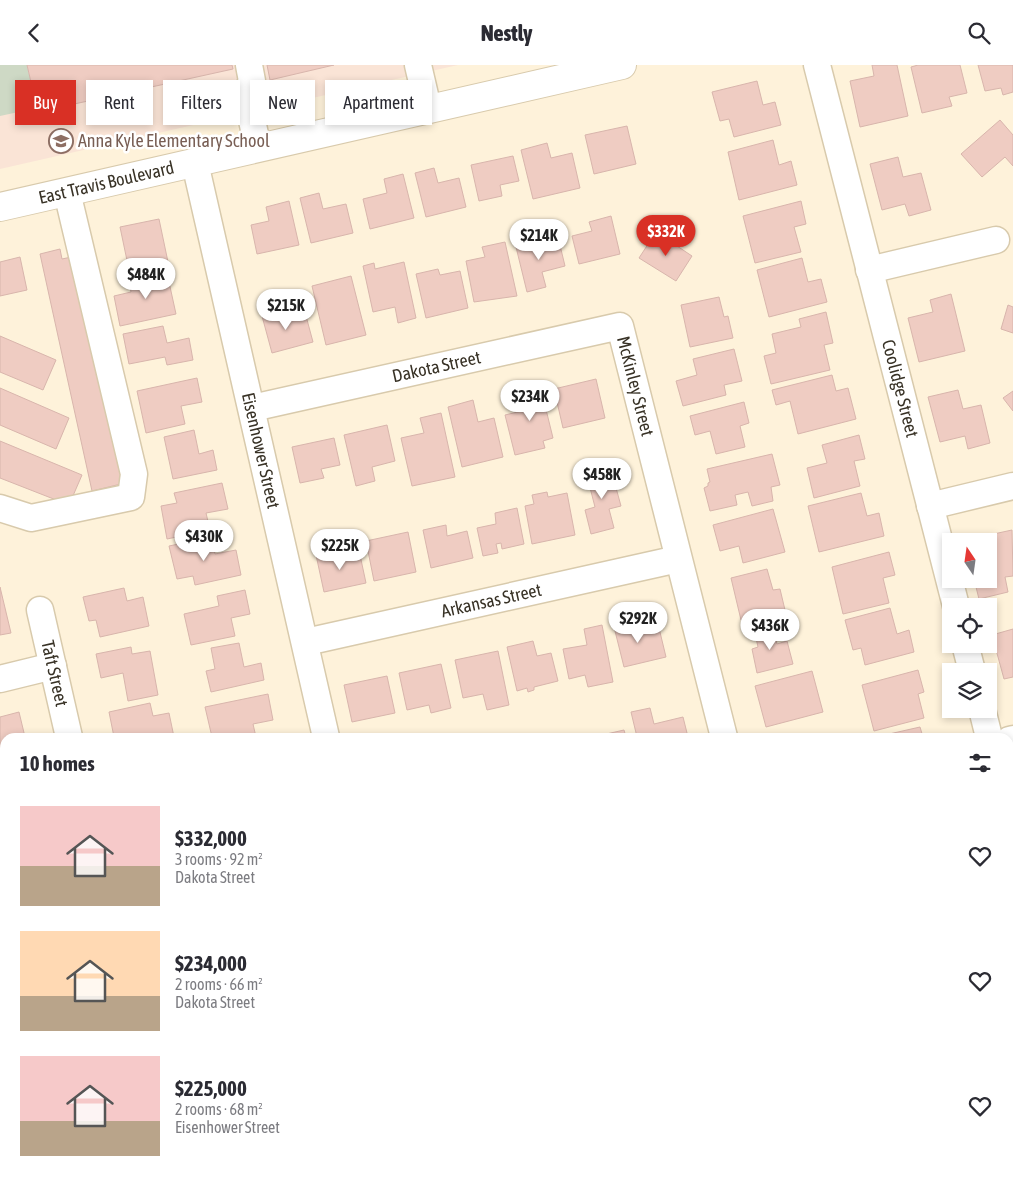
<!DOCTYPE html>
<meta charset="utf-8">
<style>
:root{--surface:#fff;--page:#f2f2f3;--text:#2b2b33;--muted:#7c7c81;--accent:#d93025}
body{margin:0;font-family:"Asap Condensed",sans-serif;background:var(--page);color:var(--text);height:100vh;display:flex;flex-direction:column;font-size:19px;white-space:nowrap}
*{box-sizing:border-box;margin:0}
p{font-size:16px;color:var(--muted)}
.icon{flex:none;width:28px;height:28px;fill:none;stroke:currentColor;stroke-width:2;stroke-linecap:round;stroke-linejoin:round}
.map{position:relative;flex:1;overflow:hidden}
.sheet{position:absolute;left:0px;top:668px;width:1014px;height:446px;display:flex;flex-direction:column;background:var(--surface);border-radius:15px 15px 0 0;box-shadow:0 2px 8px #0003}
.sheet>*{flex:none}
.banner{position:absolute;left:15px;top:15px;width:500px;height:45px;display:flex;gap:10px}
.needle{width:32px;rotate:347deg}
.tools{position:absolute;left:942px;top:468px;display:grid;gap:10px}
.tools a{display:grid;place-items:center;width:55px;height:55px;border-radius:0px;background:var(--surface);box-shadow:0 2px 8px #0003;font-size:25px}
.price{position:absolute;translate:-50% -42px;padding:0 11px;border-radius:18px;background:#fff;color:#222;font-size:16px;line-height:32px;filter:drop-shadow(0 1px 2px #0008)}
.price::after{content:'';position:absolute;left:50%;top:30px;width:15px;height:11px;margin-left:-8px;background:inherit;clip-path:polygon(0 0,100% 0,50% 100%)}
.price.selected{background:var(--accent);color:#fff}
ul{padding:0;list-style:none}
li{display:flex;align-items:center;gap:15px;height:125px;padding:0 20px}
li span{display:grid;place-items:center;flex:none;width:140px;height:100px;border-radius:0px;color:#555}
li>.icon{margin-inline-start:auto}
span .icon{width:60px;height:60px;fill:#fffc;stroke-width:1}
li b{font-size:21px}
h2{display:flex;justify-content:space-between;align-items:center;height:60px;padding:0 20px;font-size:21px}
.tag{padding:0 18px;border-radius:0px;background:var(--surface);box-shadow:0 2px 8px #0003;font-size:18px;line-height:45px}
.tag.selected{background:var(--accent);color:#fff}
header{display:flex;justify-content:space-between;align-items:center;height:65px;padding:0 20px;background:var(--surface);font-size:22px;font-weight:800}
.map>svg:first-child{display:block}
</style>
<header><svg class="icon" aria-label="back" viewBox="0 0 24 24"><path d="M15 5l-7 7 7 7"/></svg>Nestly<svg class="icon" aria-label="search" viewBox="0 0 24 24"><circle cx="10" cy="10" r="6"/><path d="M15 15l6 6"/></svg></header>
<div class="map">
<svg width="1013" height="1113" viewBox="0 0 1013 1113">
<rect width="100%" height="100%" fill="#fef2da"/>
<path fill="#fae4d6" d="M0 0H458L0 104Z"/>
<path fill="#ced9c5" d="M0 0H27L37 43 0 51Z"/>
<path fill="#efccc2" stroke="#d8b5ac" d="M27 0H232L233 4 38 47Z
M267 0H334L270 15Z
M872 0H897L908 51 860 62 850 16 874 11Z
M918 0H960L967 28 949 32 952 41 922 48 911 2Z
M978 0H1013V27L1003 30 1001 23 985 26Z
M757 16 763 40 775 37 781 60 734 72 729 54 720 56 712 27Z
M1000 55 1013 70V101L1005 92 982 112 961 89Z
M627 61 636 99 594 109 585 70Z
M773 75 779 100 791 96 797 120 739 135 728 87Z
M547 78 551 93 572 88 580 123 533 134 521 85Z
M513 91 519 116 500 120 502 131 479 136 471 100Z
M898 92 903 112 921 108 931 145 909 151 905 139 882 145 870 99Z
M434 103 438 118 459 113 466 142 426 152 415 108Z
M403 109 414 153 370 164 363 134 387 128 384 114Z
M319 128 323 144 346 139 353 168 311 178 300 133Z
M289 136 299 180 257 189 251 160 269 156 266 142Z
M801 136 806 159 794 162 801 187 755 198 743 151Z
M611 151 620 189 579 199 572 171 592 166 589 157Z
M159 154 168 197 129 205 120 162Z
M656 167 692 191 676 216 639 193Z
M558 172 565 201 542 207 546 222 527 227 516 182Z
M505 177 517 231 474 237 466 196 485 192 482 182Z
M60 184 62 194 76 191 125 418 92 426 40 189Z
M20 192 27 225 0 231V197Z
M802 193 808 217 821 214 827 237 769 252 757 205Z
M404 197 416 253 398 258 395 242 373 247 363 201 374 198 375 204Z
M438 204 440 210 460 206 468 243 426 253 416 209Z
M167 208 176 249 120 261 114 231 131 227 129 216Z
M351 211 366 270 326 280 312 221Z
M951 229 965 286 919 297 908 253 933 247 930 235Z
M719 232 724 252 728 251 733 273 690 282 681 240Z
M1008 240 1013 242V268L1001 264Z
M285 245 288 256 306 251 313 277 272 288 262 251Z
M826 247 833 278 824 280 830 305 771 319 764 291 776 288 772 269 801 262 799 254Z
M163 261 167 278 189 273 193 295 167 300 165 292 129 299 123 269Z
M0 271 56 295 43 325 0 307Z
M734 284 742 316 724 320 726 330 683 341 676 316 697 310 693 294Z
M832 310 836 326 848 323 856 354 798 369 790 336 776 340 772 325Z
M197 313 202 337 181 341 185 359 146 368 137 326Z
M596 314 605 353 563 363 554 324Z
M540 320 553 373 543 376 545 383 515 390 505 350 522 346 517 326Z
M0 323 69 353 56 384 0 360Z
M958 325 963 344 981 340 990 378 968 384 965 371 940 377 928 332Z
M1013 326V346L1003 333Z
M473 335 478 357 494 353 503 392 462 402 448 342Z
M744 337 749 358 740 361 745 382 716 389 710 366 695 370 690 351Z
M441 348 455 412 412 421 401 373 424 368 420 353Z
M387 360 395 396 372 402 375 416 356 421 344 370Z
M194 365 199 389 213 385 217 405 173 414 164 372Z
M859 370 865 394 854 396 860 421 814 433 807 403 827 398 822 380Z
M334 373 340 400 321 404 324 413 300 418 292 382Z
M0 376 82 410 69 440 0 413Z
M772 389 780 420 771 422 773 436 752 441 748 427 735 430 737 440 710 446 704 423 708 421V418L710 417 707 404Z
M610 401 621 441 609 444 614 463 591 469 585 445 595 442 586 407Z
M222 418 228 444 206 448 210 465 167 474 161 441 177 438 174 428Z
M547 427 548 432 567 428 575 470 532 479 525 441 534 439 532 430Z
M861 428 867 451 879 448 884 471 819 487 808 441Z
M517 443 524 479 502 484 501 478 496 479 498 488 483 491 477 463 496 459 495 448Z
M773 444 785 487 743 498 739 481 720 486 713 460Z
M446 460 447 471 467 466 473 493 431 503 423 465Z
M1012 465 1013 511 1005 512 1008 527 979 534 974 514H989V483L992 482 989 470Z
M408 467 416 507 374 516 366 476Z
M212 472 215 489 236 485 241 510 195 520 193 511 177 514 169 481Z
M338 485 340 494 360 490 366 518 324 527 316 490Z
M889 487 895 510 883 513 889 538 843 549 832 502Z
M767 504 773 525 780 524 785 545 741 555 731 513Z
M0 522 11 568 0 570Z
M124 523 127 536 143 532 149 561 100 572 96 555 89 556 83 532Z
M245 525 250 549 231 553 235 571 191 580 184 549 219 541 217 531Z
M890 543 897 569 909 565 914 587 865 600 861 583 853 585 845 555Z
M633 553 637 569 659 563 666 592 624 602 613 558Z
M602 560 613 617 588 622 585 610 569 614 563 584 587 580 584 564Z
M772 560 777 579 787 576 793 599 757 608 752 584 758 582 754 564Z
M1013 564V612L1004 614 992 570Z
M533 576 537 591 551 588 558 616 534 622V625L528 627 527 623 517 626 507 582Z
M239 578 244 602 261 598 264 615 211 627 206 606 215 604 211 583Z
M131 582 132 589 150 586 158 630 128 636 123 608 101 613 96 589Z
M498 586 509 640 487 645 483 629 463 633 455 595Z
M441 599 451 643 431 648 429 640 407 645 399 608Z
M918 605 924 627 918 629 924 653 874 666 862 620Z
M812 606 823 647 766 662 755 621Z
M387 611 395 648 352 657 344 620Z
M268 629 273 655 253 659 256 672H212L205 642Z
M150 638 153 651 169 648 174 672H114L109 647Z
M650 643 654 659 683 652 688 672H637L631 647Z
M19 647 25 672H5V712L0 691V652Z
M920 662 923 672H876Z
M624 665 626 672H603L602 670Z
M5 735V791H3L0 778V736Z
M1013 982V1007L1009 1008V983Z
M5 984V1012L0 985Z
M1013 1028V1079L1009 1080V1029Z
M1013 1086V1113H984L983 1109H1009V1087Z
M469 1109H497V1110L488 1113H469Z
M516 1109H547L548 1113H517Z
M557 1109H590L591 1113H558Z
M608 1109H649L650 1113H609Z
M737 1109H787L788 1113H738Z
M885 1109H927L928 1113H886Z"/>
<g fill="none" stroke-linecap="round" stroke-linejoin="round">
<defs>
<g id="minor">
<path d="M249 0 252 16 246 28 258 83"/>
<path d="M418 0 428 43"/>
<path id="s1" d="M817 0 956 541"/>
<path id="s2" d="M195 98 326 672"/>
<path d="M869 205 996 175"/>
<path id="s3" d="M252 343 620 261 724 672"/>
<path d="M930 441 1013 421"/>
<path d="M0 443 31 453 131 432 134 409 67 127"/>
<path id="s4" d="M40 545 69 672"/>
<path id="s5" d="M306 577 678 494"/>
<path d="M965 579 972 606"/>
<path d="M0 614 53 601"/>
<path d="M982 644 989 672"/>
<path d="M1009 675 1013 674"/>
<path d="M1009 755 1013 773"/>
<path d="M0 904 5 903"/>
<path d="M1009 925 1013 924"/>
<path d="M421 1109 422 1113"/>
<path d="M834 1109 835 1113"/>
<path d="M166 1113 186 1109"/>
</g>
<g id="major">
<path id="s6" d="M0 142 622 0"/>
</g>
</defs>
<use href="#minor" stroke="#d8caac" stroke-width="29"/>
<use href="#major" stroke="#d8caac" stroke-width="30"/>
<use href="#minor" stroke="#fff" stroke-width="26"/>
<use href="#major" stroke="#fff" stroke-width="28"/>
</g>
<defs>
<symbol id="school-ring" viewBox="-11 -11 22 22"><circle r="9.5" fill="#fff" stroke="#8d6e63" stroke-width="1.5"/><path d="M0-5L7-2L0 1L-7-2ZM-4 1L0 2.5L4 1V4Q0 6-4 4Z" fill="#8d6e63"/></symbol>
</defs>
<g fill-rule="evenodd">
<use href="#school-ring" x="47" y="62" width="28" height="28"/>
</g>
<g text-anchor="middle" stroke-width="5" stroke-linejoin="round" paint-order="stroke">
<g font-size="18" fill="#785e54" stroke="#fff" text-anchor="start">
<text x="78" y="82">Anna Kyle Elementary School</text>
</g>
<g font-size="18" fill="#383226" stroke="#fff">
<text dy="6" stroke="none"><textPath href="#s6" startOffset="109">East Travis Boulevard</textPath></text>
<text dy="6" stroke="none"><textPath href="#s3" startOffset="189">Dakota Street</textPath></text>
<text dy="6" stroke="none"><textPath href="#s3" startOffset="439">McKinley Street</textPath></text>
<text dy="6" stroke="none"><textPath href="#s1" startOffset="334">Coolidge Street</textPath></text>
<text dy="6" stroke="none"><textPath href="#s2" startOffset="295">Eisenhower Street</textPath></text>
<text dy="6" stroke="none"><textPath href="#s5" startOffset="190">Arkansas Street</textPath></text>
<text dy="6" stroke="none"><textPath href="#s4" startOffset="65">Taft Street</textPath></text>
</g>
</g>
</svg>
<div class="tools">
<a><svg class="needle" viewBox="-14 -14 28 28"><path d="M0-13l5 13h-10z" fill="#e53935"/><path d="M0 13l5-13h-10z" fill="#7c7c81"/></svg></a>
<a><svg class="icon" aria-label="locate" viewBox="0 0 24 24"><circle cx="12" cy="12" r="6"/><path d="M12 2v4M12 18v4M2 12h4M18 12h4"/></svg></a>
<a><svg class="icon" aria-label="layers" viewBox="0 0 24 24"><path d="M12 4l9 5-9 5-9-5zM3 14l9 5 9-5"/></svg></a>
</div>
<b class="price selected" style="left:666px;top:192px">$332K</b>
<b class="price" style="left:539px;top:196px">$214K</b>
<b class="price" style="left:146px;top:235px">$484K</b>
<b class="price" style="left:286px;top:266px">$215K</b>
<b class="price" style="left:530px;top:357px">$234K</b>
<b class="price" style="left:602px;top:435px">$458K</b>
<b class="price" style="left:204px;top:497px">$430K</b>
<b class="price" style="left:340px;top:506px">$225K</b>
<b class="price" style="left:638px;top:579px">$292K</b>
<b class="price" style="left:770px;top:586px">$436K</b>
<div class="banner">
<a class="tag selected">Buy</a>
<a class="tag">Rent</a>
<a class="tag">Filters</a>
<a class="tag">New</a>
<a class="tag">Apartment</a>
</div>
<section class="sheet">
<h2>10 homes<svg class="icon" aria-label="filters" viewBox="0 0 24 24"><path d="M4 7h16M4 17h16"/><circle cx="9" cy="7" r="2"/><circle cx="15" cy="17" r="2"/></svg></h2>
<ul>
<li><span style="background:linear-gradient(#f6c9c9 60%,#b9a48a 0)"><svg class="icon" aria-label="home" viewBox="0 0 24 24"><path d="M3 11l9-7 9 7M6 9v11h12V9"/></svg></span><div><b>$332,000</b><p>3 rooms · 92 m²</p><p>Dakota Street</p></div><svg class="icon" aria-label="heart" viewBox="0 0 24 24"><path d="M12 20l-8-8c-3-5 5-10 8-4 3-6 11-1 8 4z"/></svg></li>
<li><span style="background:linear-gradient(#ffd9b3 65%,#b9a48a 0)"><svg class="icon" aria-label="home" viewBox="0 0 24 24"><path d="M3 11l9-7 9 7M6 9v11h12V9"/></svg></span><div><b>$234,000</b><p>2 rooms · 66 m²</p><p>Dakota Street</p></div><svg class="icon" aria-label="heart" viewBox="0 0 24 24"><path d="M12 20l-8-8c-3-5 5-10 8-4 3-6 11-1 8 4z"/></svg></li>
<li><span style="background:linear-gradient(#f6c9c9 65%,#b9a48a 0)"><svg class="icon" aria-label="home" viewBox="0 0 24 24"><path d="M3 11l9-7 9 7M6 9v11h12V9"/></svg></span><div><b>$225,000</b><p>2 rooms · 68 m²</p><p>Eisenhower Street</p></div><svg class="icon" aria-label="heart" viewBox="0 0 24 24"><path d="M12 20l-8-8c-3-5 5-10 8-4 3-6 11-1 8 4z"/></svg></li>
</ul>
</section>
</div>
